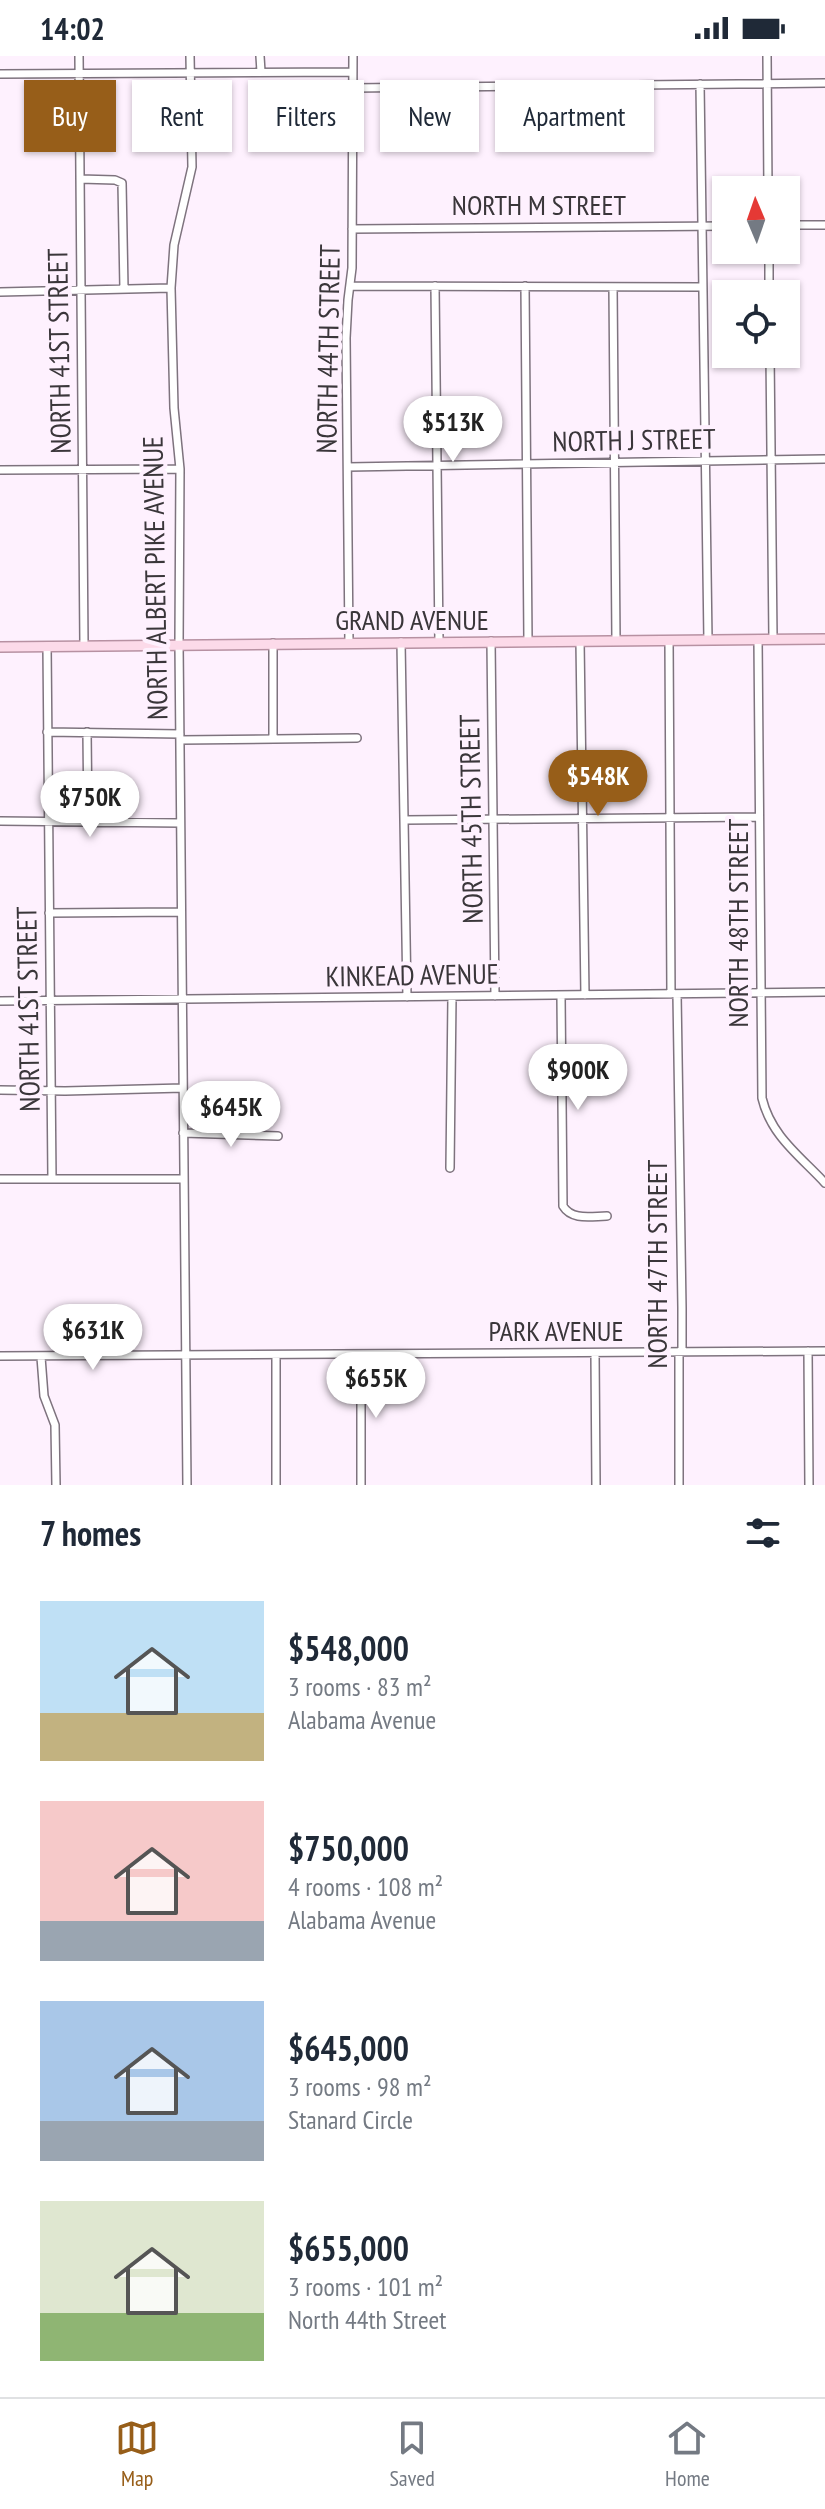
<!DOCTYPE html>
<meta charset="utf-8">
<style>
:root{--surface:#fff;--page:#f6f6f7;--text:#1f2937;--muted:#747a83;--line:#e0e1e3;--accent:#975e19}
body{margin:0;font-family:"PT Sans Narrow",sans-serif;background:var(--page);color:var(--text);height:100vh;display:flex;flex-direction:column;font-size:30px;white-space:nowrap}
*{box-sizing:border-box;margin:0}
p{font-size:26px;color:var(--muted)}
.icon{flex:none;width:44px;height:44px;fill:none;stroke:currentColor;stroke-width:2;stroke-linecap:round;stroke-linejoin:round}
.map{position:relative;height:1429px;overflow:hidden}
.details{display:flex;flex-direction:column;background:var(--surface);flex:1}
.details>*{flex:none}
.hud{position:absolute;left:24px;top:24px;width:778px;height:72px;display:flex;gap:16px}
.needle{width:52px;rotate:358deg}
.fabs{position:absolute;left:712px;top:120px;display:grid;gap:16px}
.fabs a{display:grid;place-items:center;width:88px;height:88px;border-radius:0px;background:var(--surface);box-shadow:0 2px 6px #0004;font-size:40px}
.price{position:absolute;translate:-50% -68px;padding:0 18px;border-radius:28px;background:#fff;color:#222;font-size:26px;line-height:52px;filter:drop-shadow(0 2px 4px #0008)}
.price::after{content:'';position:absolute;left:50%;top:48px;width:24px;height:18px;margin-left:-12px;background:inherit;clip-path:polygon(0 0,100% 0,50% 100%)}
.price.on{background:var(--accent);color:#fff}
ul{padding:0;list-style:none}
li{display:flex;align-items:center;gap:24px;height:200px;padding:0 40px}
li span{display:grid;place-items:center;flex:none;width:224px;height:160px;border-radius:0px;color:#555}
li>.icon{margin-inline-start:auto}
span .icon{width:96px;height:96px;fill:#fffc;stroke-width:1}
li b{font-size:34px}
h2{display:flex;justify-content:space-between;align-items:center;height:96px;padding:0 40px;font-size:34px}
.tag{padding:0 28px;border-radius:0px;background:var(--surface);box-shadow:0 2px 6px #0004;font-size:28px;line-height:72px}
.tag.on{background:var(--accent);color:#fff}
.status{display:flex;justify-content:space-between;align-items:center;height:56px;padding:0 40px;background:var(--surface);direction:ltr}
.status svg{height:22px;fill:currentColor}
.tab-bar{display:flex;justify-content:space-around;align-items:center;height:112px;border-top:2px solid var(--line);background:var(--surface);font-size:22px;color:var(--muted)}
.tab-bar a{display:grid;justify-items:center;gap:4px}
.tab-bar .on{color:var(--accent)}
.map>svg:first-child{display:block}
</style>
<div class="status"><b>14:02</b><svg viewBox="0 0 49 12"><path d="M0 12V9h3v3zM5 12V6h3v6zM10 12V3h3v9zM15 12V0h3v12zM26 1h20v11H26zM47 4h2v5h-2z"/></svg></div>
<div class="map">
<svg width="825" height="1429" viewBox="0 0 825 1429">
<rect width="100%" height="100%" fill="#fef1fe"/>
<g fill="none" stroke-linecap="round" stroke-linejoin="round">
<defs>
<path id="minor" d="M79 0 84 589
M260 0 261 16
M767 0 768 134
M0 18 353 16
M700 28 708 584
M353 32 825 27
M80 123 115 124 122 127 124 233
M786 169H825
M352 173 726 170
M769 194V238
M350 230 703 231
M435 230 439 586
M525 230 528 585
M613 231 616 584
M0 236 171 232
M770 298 773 583
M348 411 825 403
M0 414 180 413
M758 583 762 1042C771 1080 800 1100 825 1127
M669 584 671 938
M491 585 495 940
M580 585 585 939
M401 586 407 941
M273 587V682
M349 587 346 282 348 244 352 212 353 0
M47 590 52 1123
M47 676 180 678
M87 676 88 767
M180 684 357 682
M405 764 759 761
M0 765 180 767
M49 857 181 856
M677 938 682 1252V1293L679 1297V1429
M561 940 563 1150C572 1165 592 1160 607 1160
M0 945 825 936
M0 1034 65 1035 183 1032
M183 1077 278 1080
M450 1112 452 941
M0 1123H184
M808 1295 809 1429
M595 1297 596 1429
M0 1300 825 1295
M41 1301 44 1340 55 1369 56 1429
M187 1429 179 588 180 413 174 352 171 232 174 189 192 111 190 0
M276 1429V1299
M361 1429V1299"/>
<path id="major" d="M0 591 825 583"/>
</defs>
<use href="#minor" stroke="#7e737e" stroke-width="10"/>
<use href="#major" stroke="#b791a2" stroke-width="12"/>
<use href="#minor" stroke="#fff" stroke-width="7"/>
<use href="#major" stroke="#fcdae9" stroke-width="9"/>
</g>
<g text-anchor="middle" stroke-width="8" stroke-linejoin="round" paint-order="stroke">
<g font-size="28" fill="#3a363a" stroke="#fef1fe">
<text x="539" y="159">NORTH M STREET</text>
<text transform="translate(328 293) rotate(-89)" y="10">NORTH 44TH STREET</text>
<text transform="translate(59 295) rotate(-91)" y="10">NORTH 41ST STREET</text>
<text transform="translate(634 384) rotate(-1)" y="10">NORTH J STREET</text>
<text transform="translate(155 522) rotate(-91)" y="10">NORTH ALBERT PIKE AVENUE</text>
<text x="412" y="574">GRAND AVENUE</text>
<text transform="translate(471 763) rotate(-91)" y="10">NORTH 45TH STREET</text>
<text transform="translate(738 867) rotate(-90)" y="10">NORTH 48TH STREET</text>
<text transform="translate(412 919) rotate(-1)" y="10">KINKEAD AVENUE</text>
<text transform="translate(28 953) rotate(-91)" y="10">NORTH 41ST STREET</text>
<text transform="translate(657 1208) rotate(-90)" y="10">NORTH 47TH STREET</text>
<text x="556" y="1285">PARK AVENUE</text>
</g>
</g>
</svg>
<div class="fabs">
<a><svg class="needle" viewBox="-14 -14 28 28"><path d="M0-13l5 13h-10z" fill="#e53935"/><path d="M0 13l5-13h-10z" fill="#747a83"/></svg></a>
<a><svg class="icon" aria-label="locate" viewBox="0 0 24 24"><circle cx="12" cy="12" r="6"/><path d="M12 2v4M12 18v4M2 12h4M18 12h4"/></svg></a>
</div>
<b class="price" style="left:453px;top:408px">$513K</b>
<b class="price on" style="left:598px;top:762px">$548K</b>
<b class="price" style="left:90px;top:783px">$750K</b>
<b class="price" style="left:578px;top:1056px">$900K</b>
<b class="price" style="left:231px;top:1093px">$645K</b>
<b class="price" style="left:93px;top:1316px">$631K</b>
<b class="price" style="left:376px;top:1364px">$655K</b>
<div class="hud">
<a class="tag on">Buy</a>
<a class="tag">Rent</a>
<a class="tag">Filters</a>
<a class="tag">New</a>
<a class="tag">Apartment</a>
</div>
</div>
<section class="details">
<h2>7 homes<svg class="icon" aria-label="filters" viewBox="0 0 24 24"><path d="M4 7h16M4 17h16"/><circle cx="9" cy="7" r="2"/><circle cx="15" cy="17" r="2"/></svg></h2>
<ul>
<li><span style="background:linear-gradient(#bfe0f5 70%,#c2b280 0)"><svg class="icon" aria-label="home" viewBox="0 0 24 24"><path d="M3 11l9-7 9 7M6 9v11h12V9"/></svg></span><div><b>$548,000</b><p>3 rooms · 83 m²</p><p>Alabama Avenue</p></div></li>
<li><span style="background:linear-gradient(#f6c9c9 75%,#9aa5b1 0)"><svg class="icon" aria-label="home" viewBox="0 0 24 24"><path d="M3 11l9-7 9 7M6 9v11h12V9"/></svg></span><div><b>$750,000</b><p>4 rooms · 108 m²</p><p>Alabama Avenue</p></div></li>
<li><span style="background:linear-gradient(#a9c7e8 75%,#9aa5b1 0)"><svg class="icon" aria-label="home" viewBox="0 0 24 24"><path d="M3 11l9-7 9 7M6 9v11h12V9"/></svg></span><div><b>$645,000</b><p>3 rooms · 98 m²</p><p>Stanard Circle</p></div></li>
<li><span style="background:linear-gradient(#dfe7d0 70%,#8fb573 0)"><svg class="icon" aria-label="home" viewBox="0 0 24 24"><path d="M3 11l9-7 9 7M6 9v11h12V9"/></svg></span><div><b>$655,000</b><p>3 rooms · 101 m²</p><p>North 44th Street</p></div></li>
</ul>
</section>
<nav class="tab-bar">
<a class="on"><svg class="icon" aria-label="map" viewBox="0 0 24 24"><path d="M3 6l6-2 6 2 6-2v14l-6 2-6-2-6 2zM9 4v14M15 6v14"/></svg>Map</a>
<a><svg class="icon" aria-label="saved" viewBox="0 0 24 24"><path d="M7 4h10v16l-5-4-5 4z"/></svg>Saved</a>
<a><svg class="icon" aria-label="home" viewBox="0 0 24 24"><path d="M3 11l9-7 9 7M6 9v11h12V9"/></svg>Home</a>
</nav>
